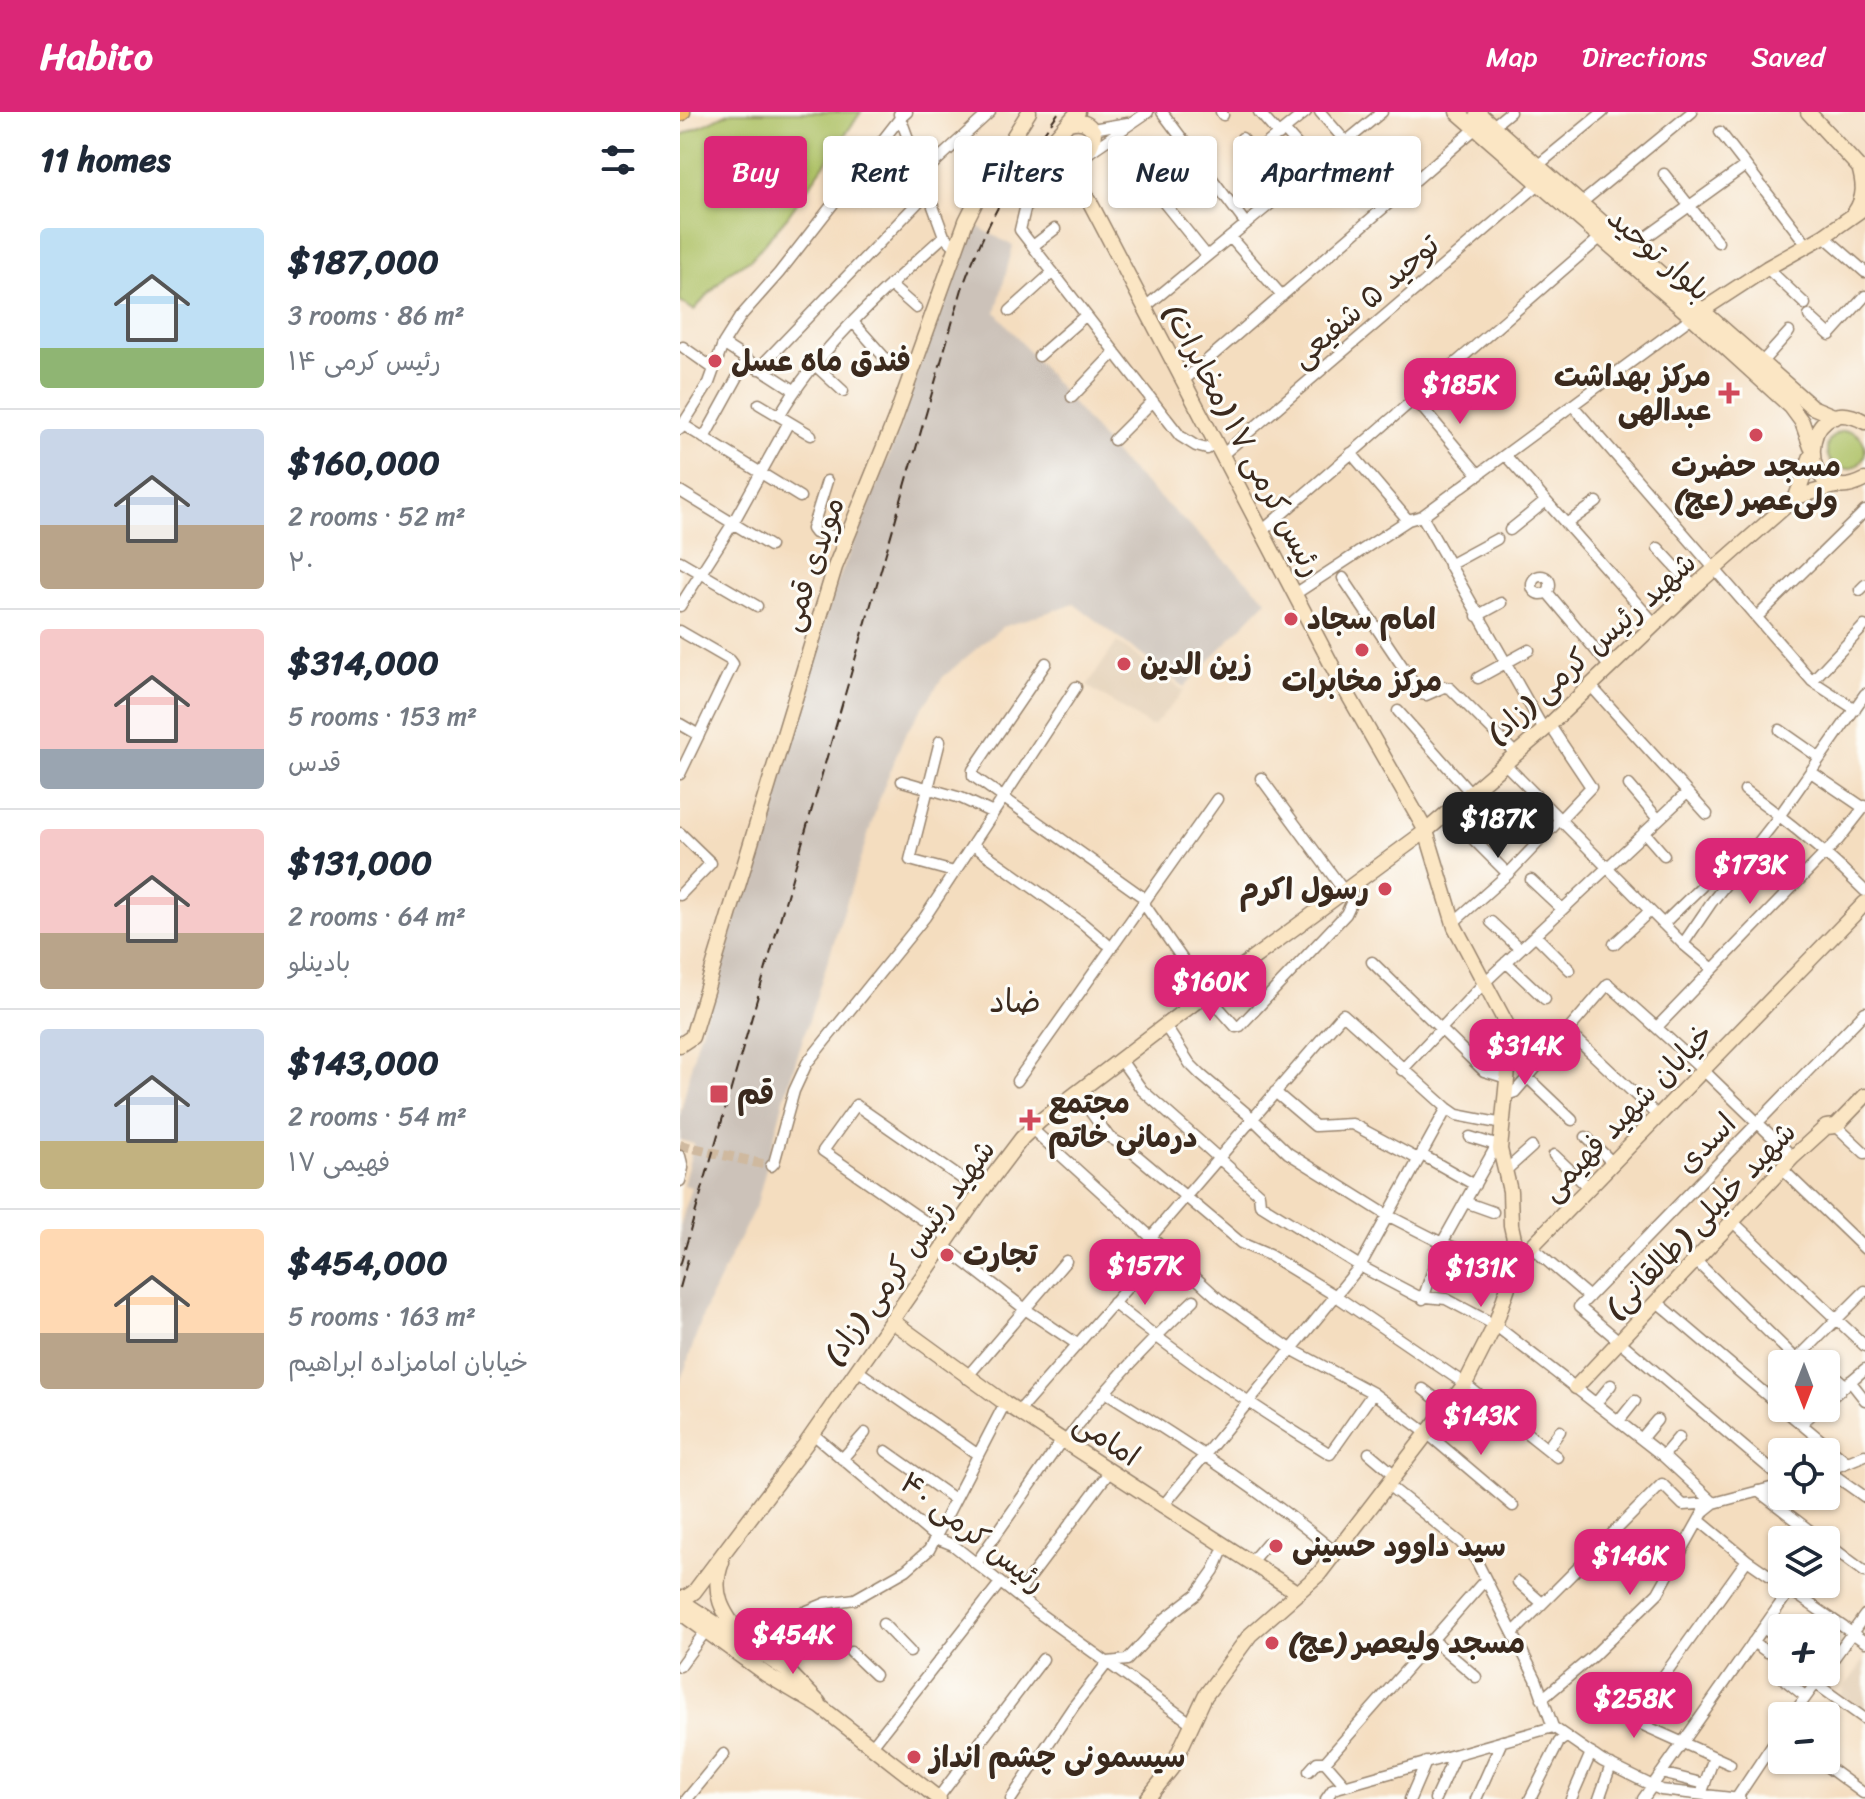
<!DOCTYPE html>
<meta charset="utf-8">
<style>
:root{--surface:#fff;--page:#f6f6f7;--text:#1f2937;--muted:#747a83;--line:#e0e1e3;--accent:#db2777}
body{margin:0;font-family:Sriracha,"Playpen Sans Arabic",sans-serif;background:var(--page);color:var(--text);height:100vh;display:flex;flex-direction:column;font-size:30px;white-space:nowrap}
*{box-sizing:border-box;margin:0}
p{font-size:26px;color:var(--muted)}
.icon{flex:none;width:44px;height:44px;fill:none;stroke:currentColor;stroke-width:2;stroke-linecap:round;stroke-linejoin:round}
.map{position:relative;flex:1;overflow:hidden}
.drawer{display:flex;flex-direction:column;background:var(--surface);width:680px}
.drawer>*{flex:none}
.top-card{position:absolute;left:24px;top:24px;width:760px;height:72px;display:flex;gap:16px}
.needle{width:52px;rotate:180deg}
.tools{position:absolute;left:1088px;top:1238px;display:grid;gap:16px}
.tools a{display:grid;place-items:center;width:72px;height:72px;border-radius:8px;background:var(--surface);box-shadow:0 2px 6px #0004;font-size:40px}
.price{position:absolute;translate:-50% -68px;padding:0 18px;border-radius:16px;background:var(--accent);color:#fff;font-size:26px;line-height:52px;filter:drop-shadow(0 2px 4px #0008)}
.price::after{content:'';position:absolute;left:50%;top:48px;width:24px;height:18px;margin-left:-12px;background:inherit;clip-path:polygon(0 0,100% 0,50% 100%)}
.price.active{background:#222;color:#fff}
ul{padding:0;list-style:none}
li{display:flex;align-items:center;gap:24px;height:200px;padding:0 40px}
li+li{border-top:2px solid var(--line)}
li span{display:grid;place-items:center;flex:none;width:224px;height:160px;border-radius:8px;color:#555}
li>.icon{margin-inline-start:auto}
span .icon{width:96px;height:96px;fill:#fffc;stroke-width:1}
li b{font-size:34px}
h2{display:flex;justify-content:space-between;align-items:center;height:96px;padding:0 40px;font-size:34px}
.pill{padding:0 28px;border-radius:8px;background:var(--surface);box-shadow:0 2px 6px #0004;font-size:28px;line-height:72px}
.pill.active{background:var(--accent);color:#fff}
header{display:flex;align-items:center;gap:48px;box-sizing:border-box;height:112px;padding:0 40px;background:var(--accent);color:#fff}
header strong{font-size:38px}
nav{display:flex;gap:44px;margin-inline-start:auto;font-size:28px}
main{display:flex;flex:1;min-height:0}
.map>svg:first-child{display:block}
</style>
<header>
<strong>Habito</strong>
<nav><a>Map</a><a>Directions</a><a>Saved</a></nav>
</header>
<main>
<section class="drawer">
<h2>11 homes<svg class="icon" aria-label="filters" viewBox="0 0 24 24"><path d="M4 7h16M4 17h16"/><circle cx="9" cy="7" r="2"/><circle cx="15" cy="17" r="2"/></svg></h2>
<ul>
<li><span style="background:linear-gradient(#bfe0f5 75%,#8fb573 0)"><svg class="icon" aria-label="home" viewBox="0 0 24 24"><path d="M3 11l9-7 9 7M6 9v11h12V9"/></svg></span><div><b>$187,000</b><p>3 rooms · 86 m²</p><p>رئیس کرمی ۱۴</p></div></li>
<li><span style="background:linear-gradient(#c9d6e8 60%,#b9a48a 0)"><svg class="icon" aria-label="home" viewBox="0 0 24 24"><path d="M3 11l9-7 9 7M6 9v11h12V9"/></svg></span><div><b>$160,000</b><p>2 rooms · 52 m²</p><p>۲۰</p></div></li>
<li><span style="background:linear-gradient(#f6c9c9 75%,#9aa5b1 0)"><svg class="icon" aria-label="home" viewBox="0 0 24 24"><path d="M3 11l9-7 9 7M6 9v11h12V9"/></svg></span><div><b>$314,000</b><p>5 rooms · 153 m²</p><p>قدس</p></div></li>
<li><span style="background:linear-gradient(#f6c9c9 65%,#b9a48a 0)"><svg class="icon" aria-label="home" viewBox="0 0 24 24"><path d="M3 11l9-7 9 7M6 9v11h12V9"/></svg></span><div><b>$131,000</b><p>2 rooms · 64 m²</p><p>بادینلو</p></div></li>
<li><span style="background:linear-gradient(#c9d6e8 70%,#c2b280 0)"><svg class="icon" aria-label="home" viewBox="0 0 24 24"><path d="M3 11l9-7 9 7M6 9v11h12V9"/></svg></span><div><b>$143,000</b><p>2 rooms · 54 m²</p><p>فهیمی ۱۷</p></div></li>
<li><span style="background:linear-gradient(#ffd9b3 65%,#b9a48a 0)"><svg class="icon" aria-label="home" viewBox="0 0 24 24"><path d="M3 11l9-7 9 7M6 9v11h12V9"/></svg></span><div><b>$454,000</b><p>5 rooms · 163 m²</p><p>خیابان امامزاده ابراهیم</p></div></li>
</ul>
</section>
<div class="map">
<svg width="1185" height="1687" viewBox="0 0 1185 1687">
<rect width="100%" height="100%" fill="#fdfcf7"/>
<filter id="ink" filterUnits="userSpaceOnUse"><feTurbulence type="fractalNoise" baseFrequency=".0125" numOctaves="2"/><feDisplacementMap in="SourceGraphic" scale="16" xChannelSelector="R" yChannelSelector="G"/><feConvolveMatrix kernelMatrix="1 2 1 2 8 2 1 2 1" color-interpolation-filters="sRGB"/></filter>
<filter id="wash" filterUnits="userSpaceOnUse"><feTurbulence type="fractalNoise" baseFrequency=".006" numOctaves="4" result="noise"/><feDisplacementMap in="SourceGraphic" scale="32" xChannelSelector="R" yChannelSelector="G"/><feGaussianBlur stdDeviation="1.8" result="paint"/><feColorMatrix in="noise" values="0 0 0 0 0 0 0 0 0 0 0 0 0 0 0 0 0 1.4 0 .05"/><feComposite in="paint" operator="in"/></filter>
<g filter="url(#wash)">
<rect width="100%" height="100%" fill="#f4ddbf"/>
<path fill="#e2cdb2" d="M658 45 677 68 688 60 711 81 686 102 663 80 657 85 638 63Z
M437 530 504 579 474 613 470 614 407 574Z
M1185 1547V1602L1159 1583Z"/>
<path fill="#ccc2b9" d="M291 111 333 134 316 200 438 346 587 488 504 575 394 492 322 515 263 565 224 624 201 682 105 983 77 1091 25 1197 0 1272V1115L11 1075 3 1073 14 1032 0 1028V1003L15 938 70 761 114 600 155 476 215 328 268 164Z"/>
<path fill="#adc165" stroke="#747642" stroke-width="2" d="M51 0H181L108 104 71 147 49 160 14 198 0 190V24Z
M1147 338a19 19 0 1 1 38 0a19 19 0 1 1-38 0Z"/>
</g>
<g filter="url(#ink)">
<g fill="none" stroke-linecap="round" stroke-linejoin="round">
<path stroke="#cfb99f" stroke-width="10" stroke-dasharray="10 5" stroke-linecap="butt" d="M0 1033 91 1054"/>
<defs>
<path id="street" d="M482 0 566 112
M541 0 543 3
M579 0 599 23
M640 0 666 30
M219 2 264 124 276 135
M813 14 830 0
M412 17 448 11
M604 18 636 54
M1040 20 1127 133
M431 25 527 144
M562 26 575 41 626 0
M374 32 345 97 340 118 500 324 516 334 527 337 536 331
M408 41 468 0
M582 49 608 77
M857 54 923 0
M242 62 310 0
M984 62 1038 130
M900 92 1012 0
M1144 124 1185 160
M550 125 602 184
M353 134 375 117
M951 136 1065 54
M1087 156 1125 192
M210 173 236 196
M464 196 702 0
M330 199 373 160
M1129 204 1150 223 1185 184
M173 210 205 246
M43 232 114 278
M3 235 34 257
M359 244 406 203
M1081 251 1109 220
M136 254 163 279
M78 257 248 80
M503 269 796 16
M392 285 435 240
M735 287 799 363
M79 292 131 323
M893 294 1132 569 1175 597
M99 304C138 236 206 176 264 124
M0 311 120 385
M0 317 29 271 43 232 60 205 99 161 220 6 227 0
M24 326 67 248
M434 328 473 289
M671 341 728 408
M542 343 859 72
M826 344 976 513
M147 369 132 417 135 421 166 426
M0 379 90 434
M742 404 864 618
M886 412 917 390
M830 418 866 389
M582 419 921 125
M978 436 1014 475
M0 449 77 494
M769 453 817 427
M852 473a9 9 0 1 1 18 0a9 9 0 1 1-18 0Z
M663 466 741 582 746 583 764 575 770 576 835 641
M1180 478 1185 473
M867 480 929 554
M615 482 728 408 742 404 1012 205
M0 494 53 411 109 310
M797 504 821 491
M1077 505 1185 399
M0 519 50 548 53 552 0 662
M366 551 293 658V664L460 783
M798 566 849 538
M1132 569 1184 514
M910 573 1027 702
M718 599 790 680
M0 612 19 623
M1100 618 1140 646
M260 629 230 748 274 760
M824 651 1003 832 1033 857
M1131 660 1184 696
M581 666 664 779
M222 669 281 686 313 701
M949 673 978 707
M1065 678C1108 709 1147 741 1185 779
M768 702 828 762
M964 720 984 743
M0 721 31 751 0 783
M293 733 401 810 426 831
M1027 733 1058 756
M851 768 882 797
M464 792 526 881 556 915 560 914 666 802 672 789 667 776
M774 810 828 762 911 675 869 612
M811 810 840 837
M983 812 1022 774
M855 823 890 858
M934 832 970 799
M1003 832 1031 791 1100 703 1185 582
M692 850 804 959 827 966
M826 850 865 887
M486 915 510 952 521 963 572 1006 608 1041 707 1103 762 1131 834 1157
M977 915 1159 727 1185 694
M888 919 978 1004
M441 948 462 978 579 1082 580 1092 680 1154 737 1184 766 1187 815 1213 983 1344 1034 1391 1102 1373
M722 958 805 870 1007 681
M848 966 892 1008
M337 969 537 687
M396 980 429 1025 449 1037 561 1131 589 1143 656 1184 785 1272 877 1345
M595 980 635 1014 672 1012 734 1045 742 1043 795 1073
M826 983 835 980 928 872 1018 953 1113 1045
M1156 1014 1185 1041
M352 1017 539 1187 611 1237 693 1281 748 1322 833 1394
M790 1025 816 1033
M906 1025 933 1051
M874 1043 909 1076
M0 1044 3 1056 0 1069
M91 1054 94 1051 114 979 127 951 245 805 396 575
M1102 1057 1185 1137
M824 1060 852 1035
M785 1090 813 1100
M1052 1109 1185 1234
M269 1126 143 1039 176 993 301 1080
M470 1126 663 902 767 996 777 1003 823 1012
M264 1134 345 1197 397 1232
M851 1135 909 1185
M1015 1148 1116 1247
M743 1187 762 1131 819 1029
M976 1189 1102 1296
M433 1191C503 1247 574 1295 650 1342L693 1281
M1113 1251 1185 1179
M1146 1256 1165 1273
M177 1258 297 1342
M286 1266 386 1149
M1170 1269 1185 1288
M743 1277 768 1296
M427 1281C506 1330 583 1380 655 1440
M1146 1290 1185 1257
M916 1291 931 1273
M1102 1296 1167 1350
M339 1299 481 1137
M939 1309 955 1289
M1121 1312 1139 1296
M133 1322 256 1426 273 1433 356 1499 511 1611
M961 1327 977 1308
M385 1330C423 1279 468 1231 514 1188
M867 1337 880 1319
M206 1339 274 1387
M689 1341 715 1363
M983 1344 999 1325
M162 1347 185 1321
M1147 1358 1185 1385
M1146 1359 1185 1343
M1102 1367 899 1195 1185 900
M708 1373 780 1430 796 1448 856 1567 873 1615 922 1649 981 1678 1060 1687
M1078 1379 1142 1428
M482 1395 680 1154 767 996
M1020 1409 1067 1448 1185 1530
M1146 1431 1185 1460
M297 1450 382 1328
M570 1451 587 1431
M838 1470 862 1491
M337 1483 430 1359
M105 1508 125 1524
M203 1512 230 1540
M1083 1516 1099 1527
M833 1521 982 1372 1003 1393 1034 1391
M752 1527 796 1565
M1073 1530 1087 1540
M79 1539 105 1508 146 1491 175 1487 226 1458 249 1438 325 1291
M171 1540 195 1563
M428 1550 447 1548 486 1506 517 1482 534 1458 544 1435
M0 1554 25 1520
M1146 1557 1185 1503
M1105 1568 1126 1585
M1135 1571 1185 1607
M862 1587 913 1544 978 1481 1024 1399 1034 1391
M921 1591 952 1608 1050 1652
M1118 1596 1129 1604
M1112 1604 1144 1560
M952 1608 1067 1448
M192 1634 320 1471
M1138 1648 1183 1681
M645 1650 665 1673
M629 1659 637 1650H645L805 1468
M981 1661 1025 1672
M1023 1677 1034 1645
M258 1686 363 1547
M7 1687 44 1642
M331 1687 393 1595 428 1550
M646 1687 653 1677 873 1615
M730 1687 746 1650
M755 1687 775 1643
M796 1687 822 1629
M850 1687 879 1630 886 1625
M891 1687 911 1641
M919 1687 931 1653
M963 1687 1110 1478
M1056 1687 1102 1618"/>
<path id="secondary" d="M777 0 1012 205 1111 295 1122 310 1131 335
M797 0 1132 295 1156 305
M1128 0 1185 62
M389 11C400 8 409 10 414 21 413 49 374 66 375 26L398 0
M381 46 402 75 658 565 746 719 775 815 828 915 831 928 820 1037 830 1079 831 1113 836 1136 834 1157
M1175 100C1185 85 1184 72 1179 55
M1021 199 1087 156 1144 124 1185 95
M1185 310C1117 272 1114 404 1185 368
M1116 385 1131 344
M0 933 12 925 155 455 214 310 286 109 308 65 349 0
M211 1208 325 1291 618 1481
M896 1275 1113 1045 1146 1015 1156 1014 1185 984
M42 1450C30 1481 43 1501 62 1525
M0 1486H5L14 1480 125 1333 301 1080 342 1026 360 1009 564 853 746 719 864 618 1014 475 1116 385 1159 373
M0 1488 109 1560 139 1591
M0 1500 87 1563 141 1595 259 1687
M467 1687 491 1657 525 1584 570 1523 639 1462 785 1272 815 1213 834 1157 851 1135 1185 791"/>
<path id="primary" d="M0 1 2 0"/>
</defs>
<use href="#street" stroke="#98846e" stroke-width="13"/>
<use href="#secondary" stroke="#98846e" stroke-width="17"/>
<use href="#primary" stroke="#98846e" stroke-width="19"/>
<use href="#street" stroke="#fff" stroke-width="10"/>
<use href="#secondary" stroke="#fbe6c4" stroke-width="14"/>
<use href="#primary" stroke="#f6c06b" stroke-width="16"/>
<path stroke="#3b2a1e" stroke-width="2" stroke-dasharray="12 6" stroke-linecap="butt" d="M0 1154 282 177C305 112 338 55 379 0
M0 1176 9 1143"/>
</g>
</g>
<g fill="#d1495b" stroke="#fdfcf7" stroke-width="3">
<circle cx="35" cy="249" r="8"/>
<path d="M1045 269h8v8h8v8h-8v8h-8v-8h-8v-8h8z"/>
<circle cx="1076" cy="323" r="8"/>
<circle cx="611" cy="507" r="8"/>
<circle cx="682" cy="538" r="8"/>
<circle cx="444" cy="552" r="8"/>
<circle cx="705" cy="777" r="8"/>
<rect x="29" y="972" width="20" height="20" rx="4"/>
<path d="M346 996h8v8h8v8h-8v8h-8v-8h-8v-8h8z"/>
<circle cx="267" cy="1143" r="8"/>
<circle cx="596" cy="1434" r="8"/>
<circle cx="592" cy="1531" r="8"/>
<circle cx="234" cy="1645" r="8"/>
</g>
<g text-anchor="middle" stroke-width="6" stroke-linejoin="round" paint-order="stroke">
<g font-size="30" fill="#3b2a1e" stroke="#fdfcf7">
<text transform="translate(979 142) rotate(41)" y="10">بلوار توحید</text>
<text transform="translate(685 189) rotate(-41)" y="10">توحید ۵ شفیعی</text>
<text transform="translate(563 328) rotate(62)" y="10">رئیس کرمی ۱۷ (مخابرات)</text>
<text transform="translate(132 452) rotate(-71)" y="10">مویدی قمی</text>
<text transform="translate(911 536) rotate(-42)" y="10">شهید رئیس کرمی (زاد)</text>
<text transform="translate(947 1000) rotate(-46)" y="10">خیابان شهید فهیمی</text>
<text transform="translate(1026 1031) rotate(-45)" y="10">اسدی</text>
<text transform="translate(1020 1108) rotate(-46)" y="10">شهید خلیلی (طالقانی)</text>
<text transform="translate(229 1140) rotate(-54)" y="10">شهید رئیس کرمی (زاد)</text>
<text transform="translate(427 1327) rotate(34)" y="10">امامی</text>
<text transform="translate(293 1420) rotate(38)" y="10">رئیس کرمی ۴۰</text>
</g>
<g font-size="30" font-weight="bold" fill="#3b2a1e" stroke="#fdfcf7" text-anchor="start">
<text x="51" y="259">فندق ماه عسل</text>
<text x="1031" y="274" text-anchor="end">مرکز بهداشت<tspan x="1031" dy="34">عبدالهی</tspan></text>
<text x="1076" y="364" text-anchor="middle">مسجد حضرت<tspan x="1076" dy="34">ولی‌عصر (عج)</tspan></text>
<text x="627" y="517">امام سجاد</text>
<text x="460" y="562">زین الدین</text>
<text x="682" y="579" text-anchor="middle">مرکز مخابرات</text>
<text x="689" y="787" text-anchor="end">رسول اکرم</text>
<text x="57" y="992">قم</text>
<text x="368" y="1001">مجتمع<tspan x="368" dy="34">درمانی خاتم</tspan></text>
<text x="283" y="1153">تجارت</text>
<text x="612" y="1444">سید داوود حسینی</text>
<text x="608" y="1541">مسجد ولیعصر (عج)</text>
<text x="250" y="1655">سیسمونی چشم انداز</text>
</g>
<g font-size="32" fill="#3b2a1e" stroke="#fdfcf7">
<text x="335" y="900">ضاد</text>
</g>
</g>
</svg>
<div class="tools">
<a><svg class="needle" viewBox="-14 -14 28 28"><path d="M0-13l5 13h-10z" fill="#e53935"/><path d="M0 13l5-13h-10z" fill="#747a83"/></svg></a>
<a><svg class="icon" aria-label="locate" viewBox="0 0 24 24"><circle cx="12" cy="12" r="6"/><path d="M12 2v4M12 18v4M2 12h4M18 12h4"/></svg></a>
<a><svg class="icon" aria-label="layers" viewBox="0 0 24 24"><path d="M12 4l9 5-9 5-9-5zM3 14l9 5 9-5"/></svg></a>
<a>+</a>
<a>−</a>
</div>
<b class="price" style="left:780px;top:314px">$185K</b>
<b class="price active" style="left:818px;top:748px">$187K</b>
<b class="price" style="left:1070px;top:794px">$173K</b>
<b class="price" style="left:530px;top:911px">$160K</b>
<b class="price" style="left:845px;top:975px">$314K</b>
<b class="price" style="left:465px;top:1195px">$157K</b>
<b class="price" style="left:801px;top:1197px">$131K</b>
<b class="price" style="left:801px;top:1345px">$143K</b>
<b class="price" style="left:950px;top:1485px">$146K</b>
<b class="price" style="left:113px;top:1564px">$454K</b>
<b class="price" style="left:954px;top:1628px">$258K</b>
<div class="top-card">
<a class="pill active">Buy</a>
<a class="pill">Rent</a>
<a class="pill">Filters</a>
<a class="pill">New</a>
<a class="pill">Apartment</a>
</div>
</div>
</main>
